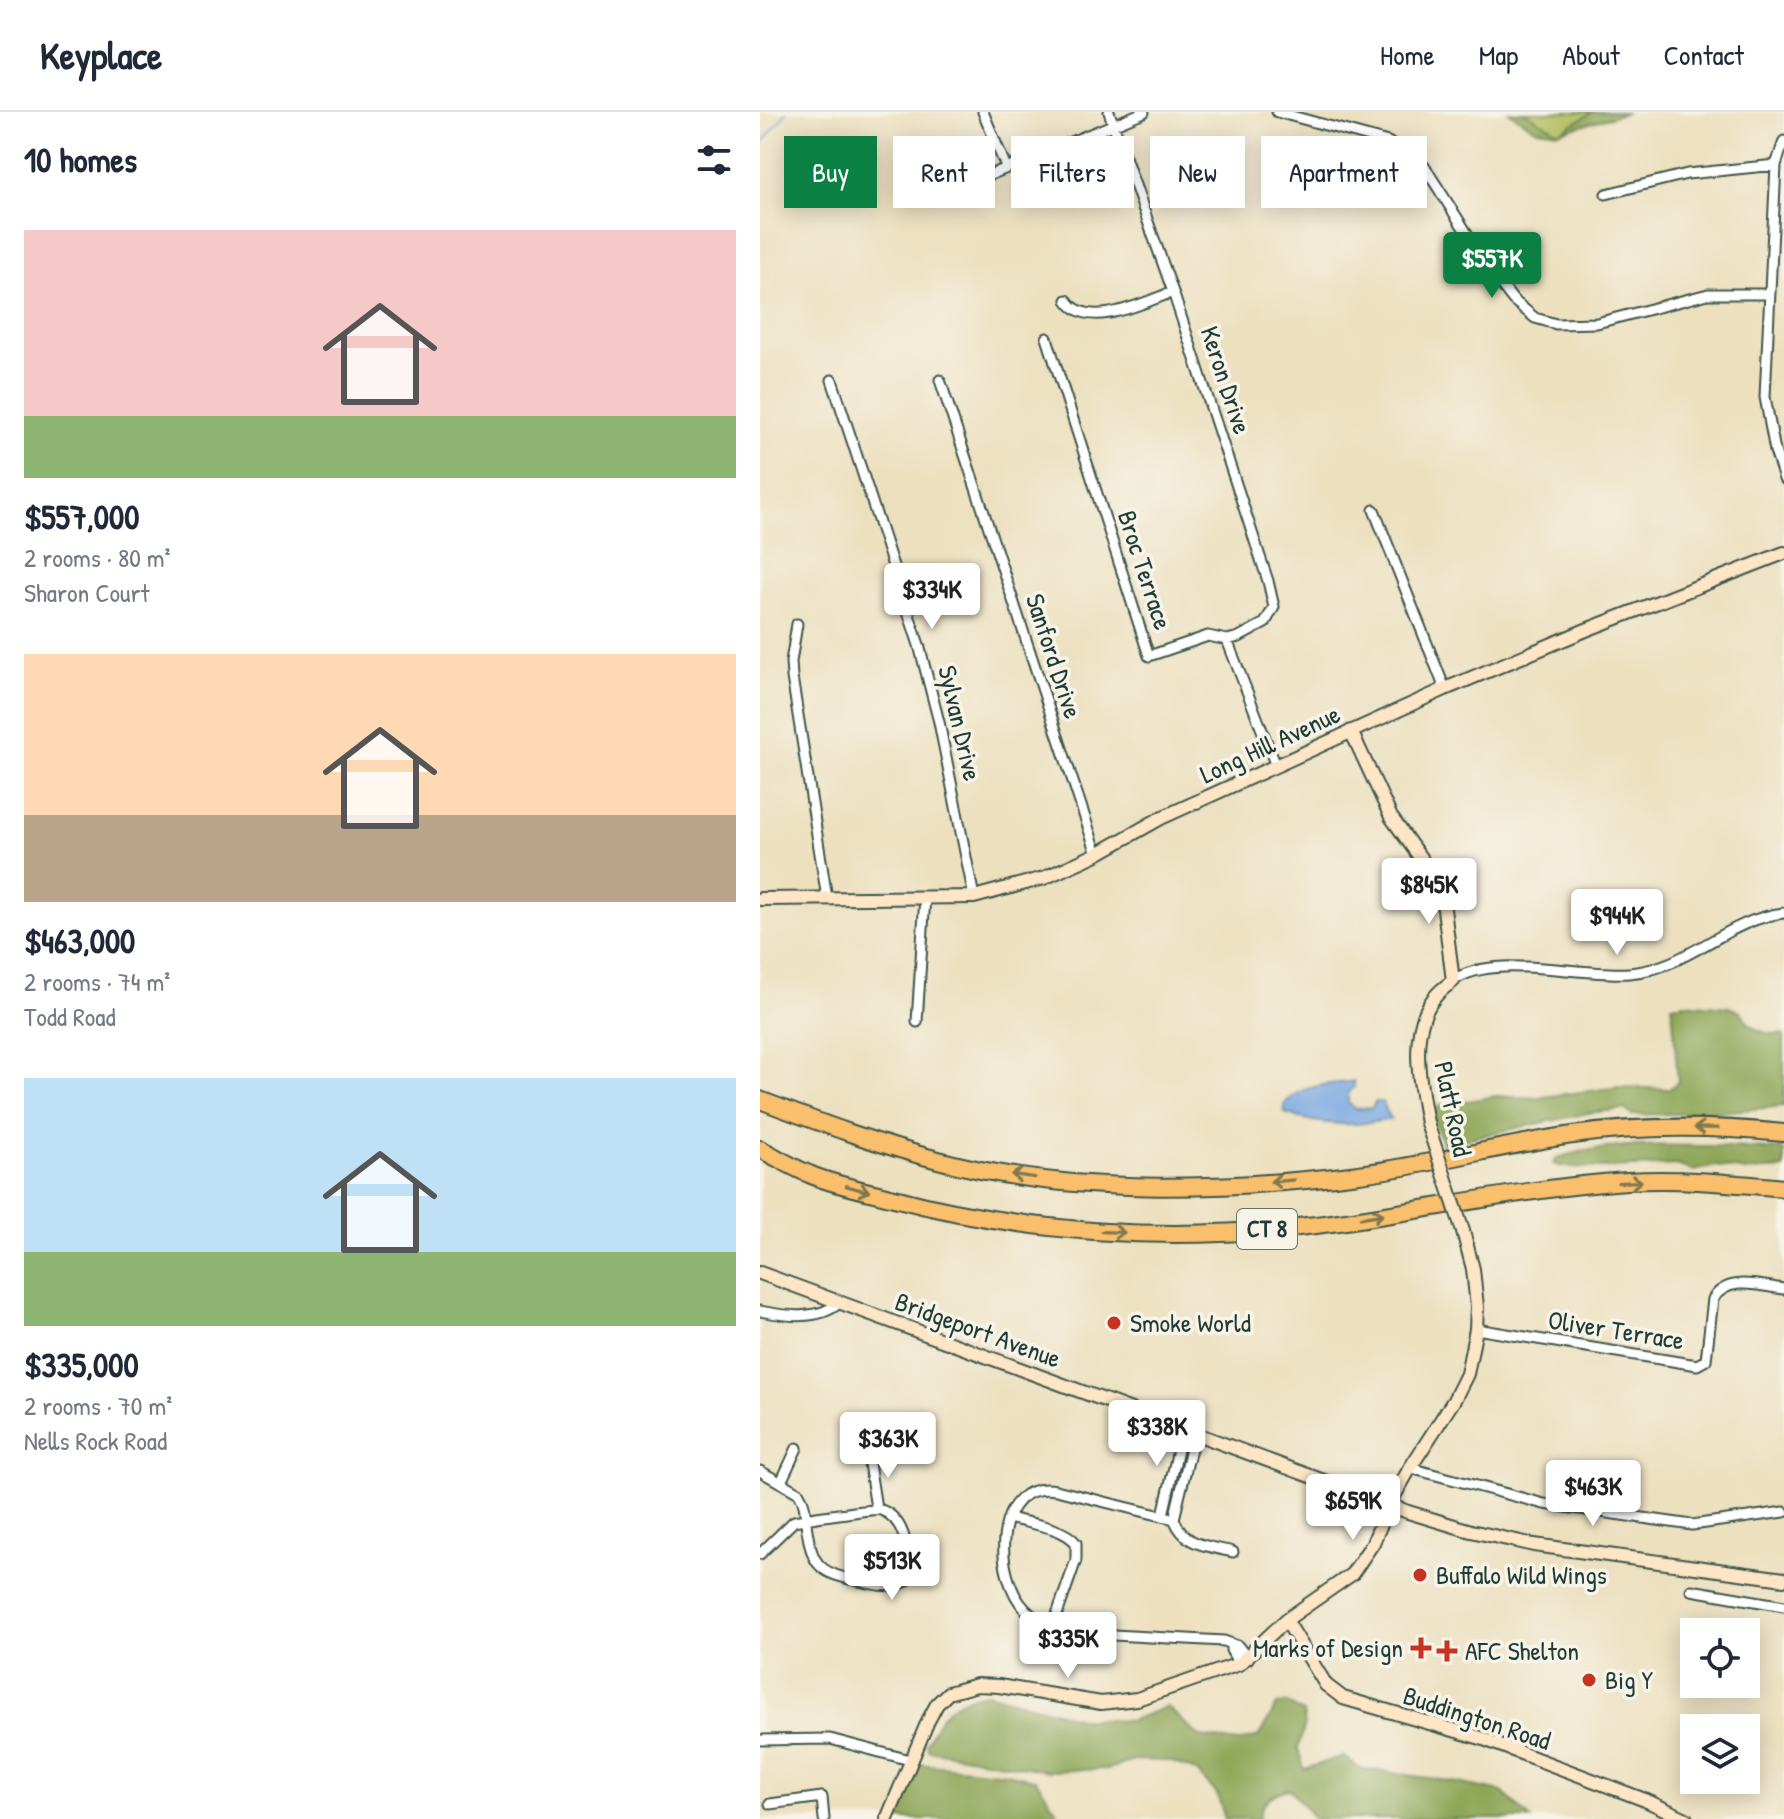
<!DOCTYPE html>
<meta charset="utf-8">
<style>
:root{--surface:#fff;--page:#f6f6f7;--text:#1f2937;--muted:#747a83;--line:#e0e1e3;--accent:#0b8043}
body{margin:0;font-family:"Patrick Hand",sans-serif;background:var(--page);color:var(--text);height:100vh;display:flex;flex-direction:column;font-size:30px;white-space:nowrap}
*{box-sizing:border-box;margin:0}
p{font-size:26px;color:var(--muted)}
.icon{flex:none;width:44px;height:44px;fill:none;stroke:currentColor;stroke-width:2;stroke-linecap:round;stroke-linejoin:round}
.map{position:relative;flex:1;overflow:hidden}
.drawer{display:flex;flex-direction:column;background:var(--surface);width:760px}
.drawer>*{flex:none}
.banner{position:absolute;left:24px;top:24px;width:760px;height:72px;display:flex;gap:16px}
.buttons{position:absolute;left:920px;top:1506px;display:grid;gap:16px}
.buttons a{display:grid;place-items:center;width:80px;height:80px;border-radius:0px;background:var(--surface);box-shadow:0 4px 20px #0003;font-size:40px}
.price{position:absolute;translate:-50% -68px;padding:0 18px;border-radius:8px;background:#fff;color:#222;font-size:26px;line-height:52px;filter:drop-shadow(0 2px 4px #0008)}
.price::after{content:'';position:absolute;left:50%;top:48px;width:24px;height:18px;margin-left:-12px;background:inherit;clip-path:polygon(0 0,100% 0,50% 100%)}
.price.active{background:var(--accent);color:#fff}
ul{padding:0;list-style:none}
li{display:grid;align-content:center;gap:16px;height:424px;padding:0 24px}
li span{display:grid;place-items:center;height:248px;border-radius:0px;color:#555}
li>.icon{margin-inline-start:auto}
span .icon{width:144px;height:144px;fill:#fffc;stroke-width:1}
li b{font-size:34px}
h2{display:flex;justify-content:space-between;align-items:center;height:96px;padding:0 24px;font-size:34px}
.tag{padding:0 28px;border-radius:0px;background:var(--surface);box-shadow:0 4px 20px #0003;font-size:28px;line-height:72px}
.tag.active{background:var(--accent);color:#fff}
header{display:flex;align-items:center;gap:48px;box-sizing:border-box;height:112px;padding:0 40px;background:var(--surface);border-bottom:2px solid var(--line)}
header strong{font-size:38px}
nav{display:flex;gap:44px;margin-inline-start:auto;font-size:28px}
main{display:flex;flex:1;min-height:0}
.map>svg:first-child{display:block}
</style>
<header>
<strong>Keyplace</strong>
<nav><a>Home</a><a>Map</a><a>About</a><a>Contact</a></nav>
</header>
<main>
<section class="drawer">
<h2>10 homes<svg class="icon" aria-label="filters" viewBox="0 0 24 24"><path d="M4 7h16M4 17h16"/><circle cx="9" cy="7" r="2"/><circle cx="15" cy="17" r="2"/></svg></h2>
<ul>
<li><span style="background:linear-gradient(#f6c9c9 75%,#8fb573 0)"><svg class="icon" aria-label="home" viewBox="0 0 24 24"><path d="M3 11l9-7 9 7M6 9v11h12V9"/></svg></span><div><b>$557,000</b><p>2 rooms · 80 m²</p><p>Sharon Court</p></div></li>
<li><span style="background:linear-gradient(#ffd9b3 65%,#b9a48a 0)"><svg class="icon" aria-label="home" viewBox="0 0 24 24"><path d="M3 11l9-7 9 7M6 9v11h12V9"/></svg></span><div><b>$463,000</b><p>2 rooms · 74 m²</p><p>Todd Road</p></div></li>
<li><span style="background:linear-gradient(#bfe0f5 70%,#8fb573 0)"><svg class="icon" aria-label="home" viewBox="0 0 24 24"><path d="M3 11l9-7 9 7M6 9v11h12V9"/></svg></span><div><b>$335,000</b><p>2 rooms · 70 m²</p><p>Nells Rock Road</p></div></li>
</ul>
</section>
<div class="map">
<svg width="1024" height="1707" viewBox="0 0 1024 1707">
<rect width="100%" height="100%" fill="#f7f3e8"/>
<filter id="ink" filterUnits="userSpaceOnUse"><feTurbulence type="fractalNoise" baseFrequency=".0125" numOctaves="2"/><feDisplacementMap in="SourceGraphic" scale="16" xChannelSelector="R" yChannelSelector="G"/><feConvolveMatrix kernelMatrix="1 2 1 2 8 2 1 2 1" color-interpolation-filters="sRGB"/></filter>
<filter id="wash" filterUnits="userSpaceOnUse"><feTurbulence type="fractalNoise" baseFrequency=".006" numOctaves="4" result="noise"/><feDisplacementMap in="SourceGraphic" scale="32" xChannelSelector="R" yChannelSelector="G"/><feGaussianBlur stdDeviation="1.8" result="paint"/><feColorMatrix in="noise" values="0 0 0 0 0 0 0 0 0 0 0 0 0 0 0 0 0 1.4 0 .05"/><feComposite in="paint" operator="in"/></filter>
<g filter="url(#wash)">
<rect width="100%" height="100%" fill="#ece0bf"/>
<path fill="#b2bf61" stroke="#687e4a" stroke-width="2" d="M764 0H833L799 20Z"/>
<path fill="#8da657" stroke="#567246" stroke-width="2" d="M749 0H764L799 20 833 0H867L799 20 776 17Z
M924 891 969 895 981 899C991 920 1003 921 1024 923V994L949 1001 872 1003 864 997 828 1001 682 1032 673 1002 679 994 736 984 775 986 860 975 909 977 918 970 912 893Z
M951 1034 1024 1038V1057L986 1059 956 1054 933 1059 917 1053 849 1056 804 1055 793 1052 797 1046C845 1030 901 1034 951 1034Z
M227 1581 322 1607 369 1609 407 1595 440 1625 479 1630 499 1624 517 1593 527 1591 543 1601 545 1613 538 1636 544 1657 584 1644 598 1656 683 1668 742 1680 771 1707H555L530 1677C515 1680 499 1689 499 1707H465L457 1682 436 1659 409 1649 373 1648 348 1657 288 1659 168 1638 166 1632C182 1600 190 1587 227 1581Z
M159 1652 247 1661 276 1668 302 1707H137Z"/>
<path fill="#78a7e2" stroke="#4c728b" stroke-width="2" d="M594 969V975L588 982V990L595 997 612 996 615 990H622L631 1007C595 1015 559 1014 525 1001L524 993C539 971 572 973 594 969Z"/>
<g fill="none" stroke-linecap="round" stroke-linejoin="round">
<path stroke="#78a7e2" stroke-width="2" d="M0 38 4 29 27 0"/>
</g>
</g>
<g filter="url(#ink)">
<g fill="none" stroke-linecap="round" stroke-linejoin="round">
<defs>
<path id="street" d="M223 0 246 55
M517 0 628 30 664 54 733 162 753 188 775 206 796 212 837 211 948 182H1010
M1024 29 1016 53 1005 285 1015 339 1024 367
M846 82 927 62 1016 53
M181 83 384 0
M307 188C328 220 386 189 413 180
M287 226 389 544 448 524 467 528 479 525 505 511 514 495 508 469 413 180 349 0
M72 268 159 533 179 610 214 785
M180 268 337 742
M614 398 685 577
M37 512 31 550 32 565 67 786
M467 528 516 654
M693 869C731 840 821 865 869 861 927 857 967 807 1024 801
M157 910 165 785
M0 1199C25 1204 58 1209 79 1191
M716 1217 937 1253 946 1248 953 1187C968 1163 1000 1174 1024 1177
M435 1320 414 1407C426 1435 445 1433 473 1440
M108 1345 116 1396
M650 1356 784 1392 932 1413 1024 1400
M0 1359 39 1381C45 1390 45 1400 46 1411 52 1456 59 1461 103 1470 116 1473 135 1477 146 1469 151 1447 147 1407 121 1398 116 1396 42 1407 34 1409L0 1442
M21 1370 37 1336
M403 1403 423 1316
M249 1406C269 1412 302 1414 316 1431V1448L293 1514
M414 1407 296 1378C233 1367 232 1464 266 1498 278 1511 298 1516 316 1521L464 1529 478 1534 488 1547
M931 1478 1024 1494
M471 1532V1538L479 1552
M0 1628 70 1627 150 1648
M10 1692 62 1685 64 1707"/>
<path id="secondary" d="M591 619 631 705 669 758 679 777 684 797 693 869C686 874 679 879 674 886 648 919 660 973 667 1011
M0 787 214 785 284 766 337 742 401 706 685 577 826 518 1024 441
M0 1161 648 1400 711 1419 774 1433 1024 1467
M526 1508 566 1573 583 1586 721 1626 885 1688 926 1707
M127 1707 168 1609 177 1592 188 1581 217 1573 239 1574 341 1591 377 1587 479 1552 526 1508 592 1462 613 1431 629 1393 650 1356 694 1288 707 1262 716 1217 717 1195 713 1157 703 1119"/>
<path id="highway" d="M0 988C58 1010 117 1032 178 1048 306 1083 467 1079 599 1062 670 1053 741 1033 813 1023 882 1013 954 1014 1024 1021
M0 1037C16 1045 32 1055 49 1062 74 1073 103 1078 130 1085 268 1122 414 1131 556 1113 660 1100 762 1076 867 1069 919 1066 972 1071 1024 1076"/>
</defs>
<use href="#street" stroke="#3e5549" stroke-width="13"/>
<use href="#secondary" stroke="#3e5549" stroke-width="16"/>
<use href="#highway" stroke="#3e5549" stroke-width="20"/>
<use href="#street" stroke="#fff" stroke-width="9"/>
<use href="#secondary" stroke="#fde5c5" stroke-width="12"/>
<use href="#highway" stroke="#f9bf6d" stroke-width="16"/>
<defs>
<path id="secondary-bridge" d="M667 1011 703 1119"/>
</defs>
<use href="#secondary-bridge" stroke="#3e5549" stroke-width="16" stroke-linecap="butt"/>
<use href="#secondary-bridge" stroke="#fde5c5" stroke-width="12"/>
</g>
<defs><path id="oneway-shaft" d="M-6 0H5M1.5-3L5.5 0L1.5 3" fill="none" stroke-width="1.6" stroke-linecap="round" stroke-linejoin="round" transform="scale(2)"/></defs>
<g stroke="#81784e">
<use href="#oneway-shaft" transform="translate(946 1016) rotate(-179)"/>
<use href="#oneway-shaft" transform="translate(263 1064) rotate(-172)"/>
<use href="#oneway-shaft" transform="translate(522 1069) rotate(175)"/>
<use href="#oneway-shaft" transform="translate(870 1070) rotate(-3)"/>
<use href="#oneway-shaft" transform="translate(98 1077) rotate(15)"/>
<use href="#oneway-shaft" transform="translate(612 1104) rotate(-9)"/>
<use href="#oneway-shaft" transform="translate(353 1120) rotate(2)"/>
</g>
</g>
<g fill="#c8321e" stroke="#f7f3e8" stroke-width="3">
<circle cx="354" cy="1211" r="8"/>
<circle cx="660" cy="1463" r="8"/>
<path d="M657 1524h8v8h8v8h-8v8h-8v-8h-8v-8h8z"/>
<path d="M683 1527h8v8h8v8h-8v8h-8v-8h-8v-8h8z"/>
<circle cx="829" cy="1568" r="8"/>
</g>
<g text-anchor="middle" stroke-width="7" stroke-linejoin="round" paint-order="stroke">
<rect fill="#f7f3e8" stroke="#60746a" stroke-width="2" x="477" y="1097" width="60" height="40" rx="6"/>
<g font-size="24" font-weight="bold" fill="#1f3d34">
<text x="507" y="1125">CT 8</text>
</g>
<g font-size="26" fill="#1f3d34" stroke="#f7f3e8">
<text transform="translate(466 268) rotate(72)" y="9">Keron Drive</text>
<text transform="translate(385 458) rotate(72)" y="9">Broc Terrace</text>
<text transform="translate(294 544) rotate(72)" y="9">Sanford Drive</text>
<text transform="translate(200 611) rotate(77)" y="9">Sylvan Drive</text>
<text transform="translate(510 632) rotate(-25)" y="9">Long Hill Avenue</text>
<text transform="translate(693 997) rotate(78)" y="9">Platt Road</text>
<text transform="translate(218 1218) rotate(20)" y="9">Bridgeport Avenue</text>
<text transform="translate(856 1218) rotate(9)" y="9">Oliver Terrace</text>
<text transform="translate(717 1606) rotate(18)" y="9">Buddington Road</text>
</g>
<g font-size="26" fill="#1f3d34" stroke="#f7f3e8" text-anchor="start">
<text x="370" y="1220">Smoke World</text>
<text x="676" y="1472">Buffalo Wild Wings</text>
<text x="643" y="1545" text-anchor="end">Marks of Design</text>
<text x="705" y="1548">AFC Shelton</text>
<text x="845" y="1577">Big Y</text>
</g>
</g>
</svg>
<div class="buttons">
<a><svg class="icon" aria-label="locate" viewBox="0 0 24 24"><circle cx="12" cy="12" r="6"/><path d="M12 2v4M12 18v4M2 12h4M18 12h4"/></svg></a>
<a><svg class="icon" aria-label="layers" viewBox="0 0 24 24"><path d="M12 4l9 5-9 5-9-5zM3 14l9 5 9-5"/></svg></a>
</div>
<b class="price active" style="left:732px;top:188px">$557K</b>
<b class="price" style="left:172px;top:519px">$334K</b>
<b class="price" style="left:669px;top:814px">$845K</b>
<b class="price" style="left:857px;top:845px">$944K</b>
<b class="price" style="left:397px;top:1356px">$338K</b>
<b class="price" style="left:128px;top:1368px">$363K</b>
<b class="price" style="left:833px;top:1416px">$463K</b>
<b class="price" style="left:593px;top:1430px">$659K</b>
<b class="price" style="left:132px;top:1490px">$513K</b>
<b class="price" style="left:308px;top:1568px">$335K</b>
<div class="banner">
<a class="tag active">Buy</a>
<a class="tag">Rent</a>
<a class="tag">Filters</a>
<a class="tag">New</a>
<a class="tag">Apartment</a>
</div>
</div>
</main>
